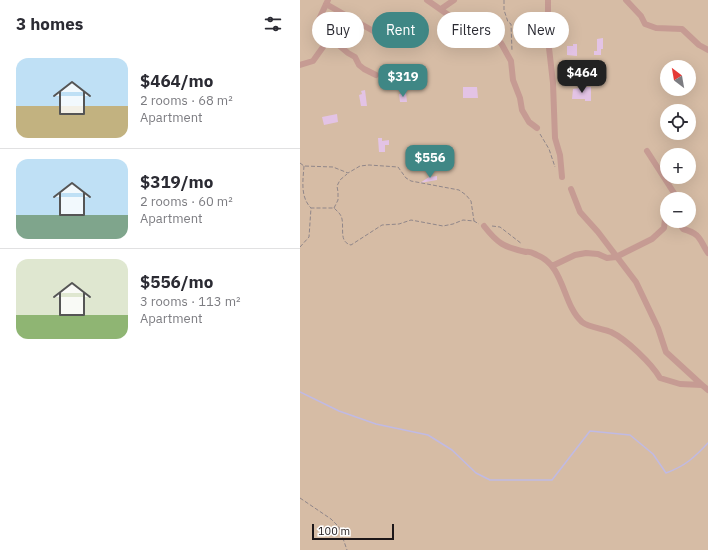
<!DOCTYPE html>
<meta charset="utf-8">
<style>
:root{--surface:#fff;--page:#f7f7f7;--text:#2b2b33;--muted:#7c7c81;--line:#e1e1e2;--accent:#3f8785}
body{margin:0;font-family:"IBM Plex Sans",sans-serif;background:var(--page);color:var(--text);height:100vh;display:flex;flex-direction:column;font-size:15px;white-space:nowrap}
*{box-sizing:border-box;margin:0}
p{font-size:13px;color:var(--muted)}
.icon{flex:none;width:22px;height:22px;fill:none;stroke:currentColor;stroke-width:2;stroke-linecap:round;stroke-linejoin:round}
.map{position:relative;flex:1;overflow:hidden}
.side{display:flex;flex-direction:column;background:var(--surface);width:300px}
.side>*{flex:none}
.guide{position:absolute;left:12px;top:12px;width:336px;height:36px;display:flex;gap:8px}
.needle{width:26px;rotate:329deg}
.fabs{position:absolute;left:360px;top:60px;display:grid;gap:8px}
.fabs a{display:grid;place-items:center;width:36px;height:36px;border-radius:50%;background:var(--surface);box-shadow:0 4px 16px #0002;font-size:20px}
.scale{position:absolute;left:12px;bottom:10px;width:82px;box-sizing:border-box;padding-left:4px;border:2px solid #1d1719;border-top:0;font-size:11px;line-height:14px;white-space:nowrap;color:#1d1719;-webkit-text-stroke:3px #fff;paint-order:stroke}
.price{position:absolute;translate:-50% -34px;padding:0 9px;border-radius:8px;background:var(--accent);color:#fff;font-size:13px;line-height:26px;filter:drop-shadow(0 1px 2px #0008)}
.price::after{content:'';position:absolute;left:50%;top:24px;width:12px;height:9px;margin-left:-6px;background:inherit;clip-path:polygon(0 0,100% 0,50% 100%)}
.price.active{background:#222;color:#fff}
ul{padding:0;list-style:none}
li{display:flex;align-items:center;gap:12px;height:100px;padding:0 16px}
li+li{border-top:1px solid var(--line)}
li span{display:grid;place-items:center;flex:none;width:112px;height:80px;border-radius:12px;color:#555}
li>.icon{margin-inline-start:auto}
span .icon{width:48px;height:48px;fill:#fffc;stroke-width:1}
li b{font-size:17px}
h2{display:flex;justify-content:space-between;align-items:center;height:48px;padding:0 16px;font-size:17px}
.chip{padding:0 14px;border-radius:18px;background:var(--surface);box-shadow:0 4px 16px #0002;font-size:14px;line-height:36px}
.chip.active{background:var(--accent);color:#fff}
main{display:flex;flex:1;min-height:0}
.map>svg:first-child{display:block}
</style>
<main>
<section class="side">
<h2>3 homes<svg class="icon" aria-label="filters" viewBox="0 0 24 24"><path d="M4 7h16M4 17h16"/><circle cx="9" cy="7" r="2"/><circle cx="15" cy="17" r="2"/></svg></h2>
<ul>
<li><span style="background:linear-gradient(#bfe0f5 60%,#c2b280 0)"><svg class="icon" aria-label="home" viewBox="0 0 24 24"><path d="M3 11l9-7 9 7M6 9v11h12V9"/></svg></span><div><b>$464/mo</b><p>2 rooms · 68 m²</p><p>Apartment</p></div></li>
<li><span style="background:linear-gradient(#bfe0f5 70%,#7fa58c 0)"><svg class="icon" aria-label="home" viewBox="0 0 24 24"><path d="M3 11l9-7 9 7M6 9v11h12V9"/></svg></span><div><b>$319/mo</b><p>2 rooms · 60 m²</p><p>Apartment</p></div></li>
<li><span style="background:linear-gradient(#dfe7d0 70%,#8fb573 0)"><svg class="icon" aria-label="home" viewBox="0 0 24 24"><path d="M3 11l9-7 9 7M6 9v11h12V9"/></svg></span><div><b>$556/mo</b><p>3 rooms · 113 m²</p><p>Apartment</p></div></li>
</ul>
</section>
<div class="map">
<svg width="408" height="550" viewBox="0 0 408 550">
<rect width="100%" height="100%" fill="#fdf0f4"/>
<path fill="#d6bca5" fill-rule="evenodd" d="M0 0H408V550H0ZM367 67H389V89H367ZM367 111H389V133H367ZM367 155H389V177H367ZM367 199H389V221H367Z"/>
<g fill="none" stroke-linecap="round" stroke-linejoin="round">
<path stroke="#c0bae4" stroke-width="1.5" d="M0 392 39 411 76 424 128 435 152 450 176 473 190 480H252L290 431 330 435 353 454 366 473C385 466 394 458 408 443"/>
</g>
<path fill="#e3c3e5" d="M28 12 33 13 34 21H28Z
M226 13H236V28H227Z
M108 20H117V27H115V28L109 29Z
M303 38V49H301V55H294V51H297V39Z
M273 44H277V56L267 55V46H273Z
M163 87H177L178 98H163Z
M287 87H291V101H285V99H272L273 89Z
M65 90 67 106H61L59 95 62 94 61 91Z
M106 93 107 102H100L99 94Z
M37 114 38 122 24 125 22 117Z
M78 138H82V141L89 140V145H85V152H79Z
M137 176V180L120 183 129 177Z"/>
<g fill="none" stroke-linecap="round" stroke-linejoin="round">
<path stroke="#908689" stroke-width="1" stroke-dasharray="4 2" stroke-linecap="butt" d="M204 0V10L208 22 211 24 212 51
M240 134 249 149 255 167
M0 163 4 166 33 167 48 173 60 166 69 165 98 167 106 178 111 181 159 190 166 195 171 201 174 221
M4 166C3 180 0 197 11 208
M34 208 38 200V192L37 186 40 180 47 174
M192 226 200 227 222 244
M0 247 9 237 11 208H34C38 212 41 214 42 219 44 229 39 242 51 245L82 225 99 224 111 220 143 226 153 224 163 220 174 221 179 224
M0 498 31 519 39 527 47 550"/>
<path stroke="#c69b93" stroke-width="6" d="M28 0 15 28 17 36 20 38 35 42 48 53 55 57 59 65 64 69 76 75
M127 0 157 21 172 22 175 23V31L186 33 201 43 211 61 213 80 220 98 222 110 229 122 237 128
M248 0V39L253 83 255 138 260 155 262 177
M326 0 341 16 345 24 356 28 382 29 399 45 408 50
M26 4 75 32 97 40
M141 9 154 0
M0 65 13 61 28 40
M347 151 374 193V199
M271 189 280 212 298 232 336 282 358 328 366 352 402 385
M378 221 383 229C401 234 399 239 408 253
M184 226C198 244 204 247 226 252 230 251 233 253 237 255 265 266 262 304 282 322 288 327 304 329 311 332 326 339 352 364 360 378L380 384 402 385 408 390
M252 266 275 255 286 253 298 254 307 258 316 257 352 239 364 228 365 219 367 216"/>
</g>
</svg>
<div class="fabs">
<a><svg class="needle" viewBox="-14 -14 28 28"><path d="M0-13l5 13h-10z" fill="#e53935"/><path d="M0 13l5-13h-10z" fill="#7c7c81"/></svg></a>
<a><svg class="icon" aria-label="locate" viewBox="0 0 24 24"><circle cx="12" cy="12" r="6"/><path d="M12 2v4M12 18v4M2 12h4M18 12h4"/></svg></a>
<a>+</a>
<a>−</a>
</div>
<div class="scale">100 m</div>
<b class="price active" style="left:282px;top:94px">$464</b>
<b class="price" style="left:103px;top:98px">$319</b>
<b class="price" style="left:130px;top:179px">$556</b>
<div class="guide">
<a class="chip">Buy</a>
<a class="chip active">Rent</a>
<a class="chip">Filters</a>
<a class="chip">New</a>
</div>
</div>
</main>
